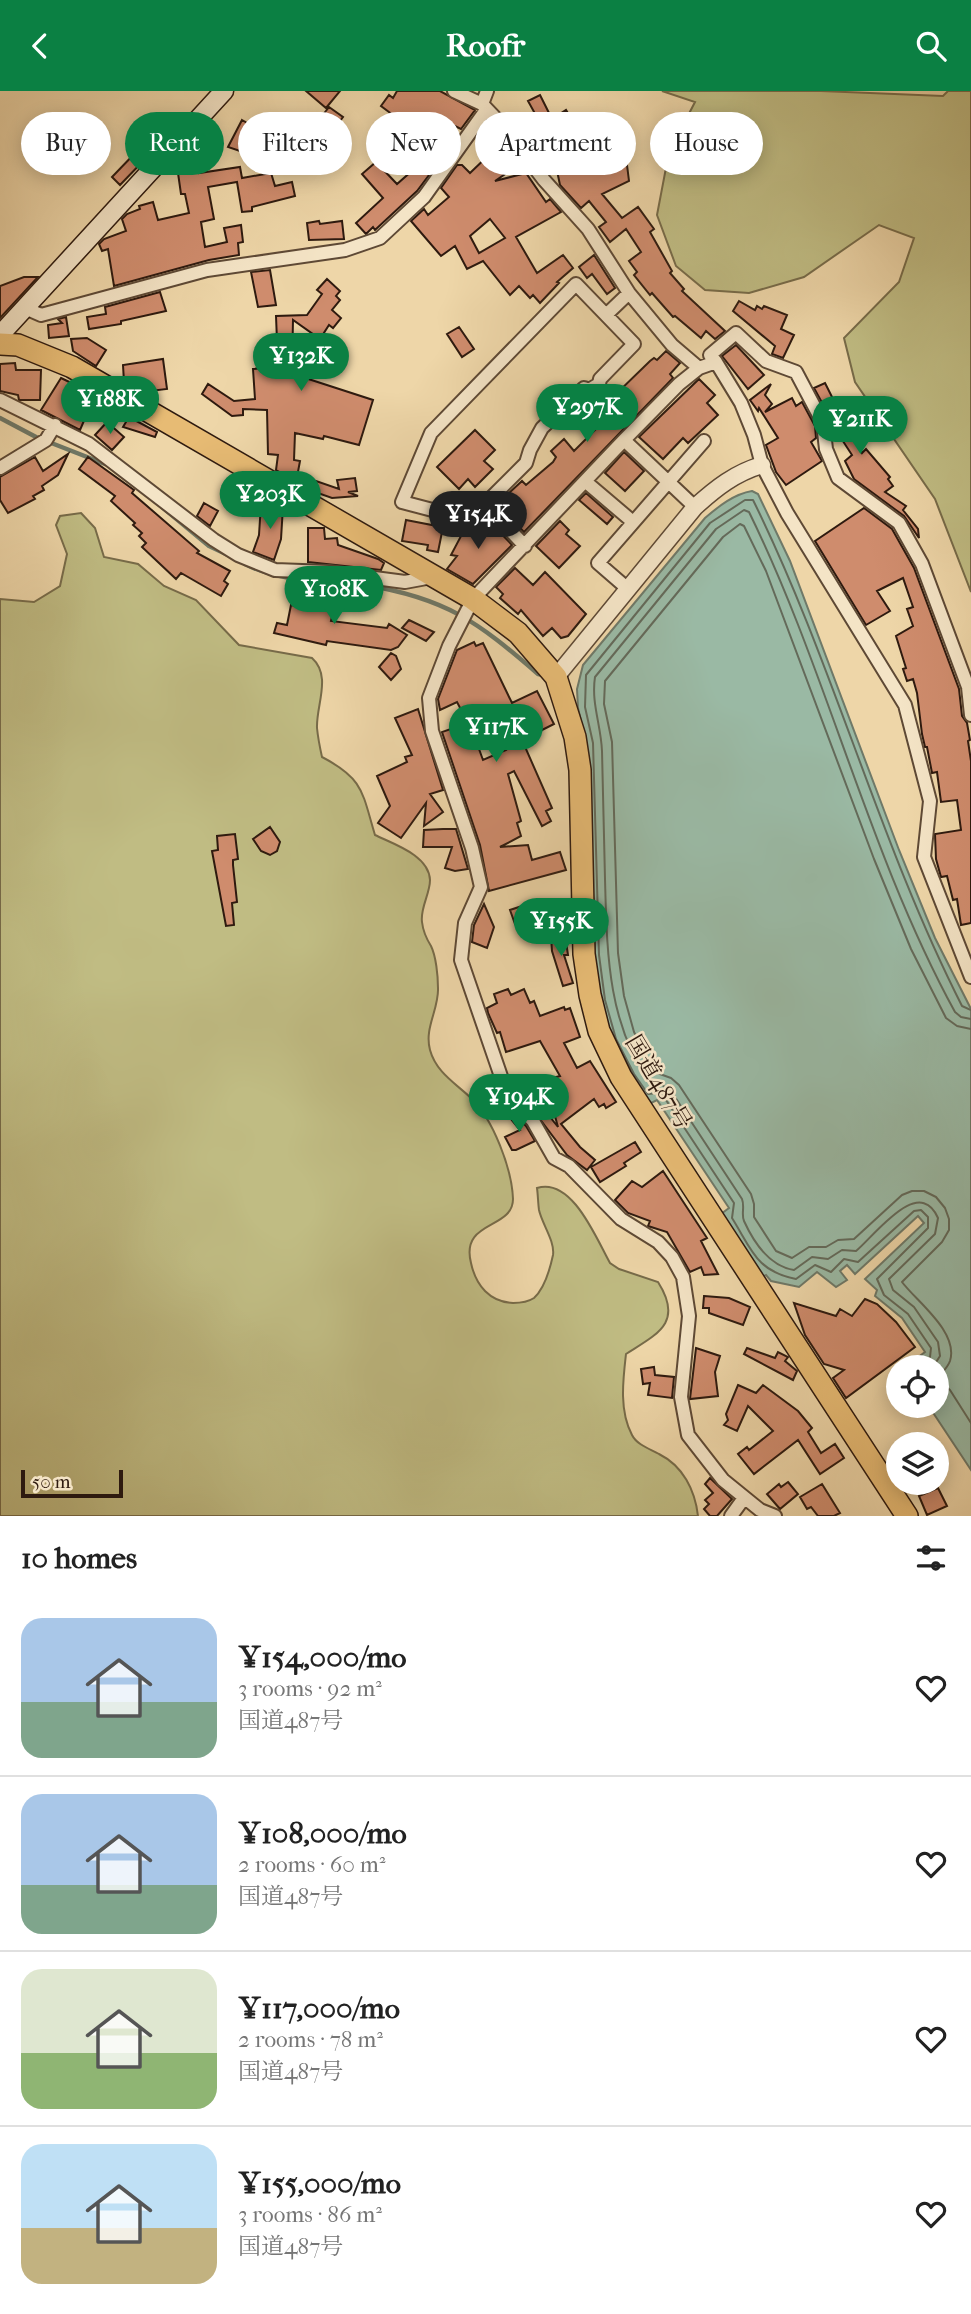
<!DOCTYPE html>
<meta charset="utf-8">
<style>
:root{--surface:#fff;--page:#f6f6f6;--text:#222;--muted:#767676;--line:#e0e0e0;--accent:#0b8043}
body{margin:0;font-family:"IM FELL French Canon","Noto Serif JP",serif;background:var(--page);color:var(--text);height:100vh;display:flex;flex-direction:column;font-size:26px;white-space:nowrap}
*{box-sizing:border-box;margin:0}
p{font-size:23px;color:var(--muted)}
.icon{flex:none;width:38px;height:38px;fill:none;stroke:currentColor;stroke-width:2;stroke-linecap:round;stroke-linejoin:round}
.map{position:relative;height:1425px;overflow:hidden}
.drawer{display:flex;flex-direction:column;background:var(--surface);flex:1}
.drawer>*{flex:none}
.banner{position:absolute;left:21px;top:21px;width:929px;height:63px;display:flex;gap:14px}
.fabs{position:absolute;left:886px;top:1264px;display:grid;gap:14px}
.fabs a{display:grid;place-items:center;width:63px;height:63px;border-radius:50%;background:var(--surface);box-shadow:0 4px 18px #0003;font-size:35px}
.scale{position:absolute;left:21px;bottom:18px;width:102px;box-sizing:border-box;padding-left:7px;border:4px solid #2e1a0f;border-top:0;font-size:19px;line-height:24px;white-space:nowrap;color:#2e1a0f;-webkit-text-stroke:5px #f4e4c6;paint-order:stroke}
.price{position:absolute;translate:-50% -60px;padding:0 16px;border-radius:24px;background:var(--accent);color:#fff;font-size:23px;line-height:46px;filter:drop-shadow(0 2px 4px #0008)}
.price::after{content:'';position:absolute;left:50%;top:42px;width:21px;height:16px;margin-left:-10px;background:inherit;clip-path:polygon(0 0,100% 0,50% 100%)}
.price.on{background:#222;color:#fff}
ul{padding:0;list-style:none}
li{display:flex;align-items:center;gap:21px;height:175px;padding:0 21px}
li+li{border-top:2px solid var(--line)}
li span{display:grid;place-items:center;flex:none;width:196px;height:140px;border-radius:21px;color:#555}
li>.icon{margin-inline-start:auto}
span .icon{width:84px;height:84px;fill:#fffc;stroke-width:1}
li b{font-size:30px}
h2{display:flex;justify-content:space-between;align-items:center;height:84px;padding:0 21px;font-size:30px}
.chip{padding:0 24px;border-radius:32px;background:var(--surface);box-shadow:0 4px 18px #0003;font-size:24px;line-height:63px}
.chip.on{background:var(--accent);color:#fff}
header{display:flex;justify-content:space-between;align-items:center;height:91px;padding:0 21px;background:var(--accent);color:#fff;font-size:32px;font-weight:700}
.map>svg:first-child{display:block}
</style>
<header><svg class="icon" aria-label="back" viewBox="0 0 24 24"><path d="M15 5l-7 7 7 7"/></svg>Roofr<svg class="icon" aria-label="search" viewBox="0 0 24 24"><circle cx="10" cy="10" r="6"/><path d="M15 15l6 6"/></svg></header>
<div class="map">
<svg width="971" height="1425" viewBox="0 0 971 1425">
<rect width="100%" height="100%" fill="#eed6a8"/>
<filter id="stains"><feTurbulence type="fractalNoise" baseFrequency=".00286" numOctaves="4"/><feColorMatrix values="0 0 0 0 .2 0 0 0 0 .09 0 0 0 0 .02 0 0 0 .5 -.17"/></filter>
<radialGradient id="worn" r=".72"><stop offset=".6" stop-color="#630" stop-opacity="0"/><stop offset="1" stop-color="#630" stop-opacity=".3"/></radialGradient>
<path fill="#c0bc83" stroke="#776b49" stroke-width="2" d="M662 0H821L943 5 948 0H971V501L935 408 855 291 844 247 899 191 914 147 879 134 804 186 749 202 705 199 676 175 657 124 669 61 695 11Z
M81 422 95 437 104 466 138 473 164 495 196 509 239 554 312 567C332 585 316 614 317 637 318 647 320 657 322 666 364 688 362 701 375 744 393 753 429 764 430 789 430 803 420 817 422 831 423 840 426 847 431 855 436 865 438 885 438 897 439 918 424 937 430 959 436 981 455 992 471 1007 493 1028 512 1078 513 1108 513 1139 460 1129 471 1172 476 1195 490 1211 513 1212 520 1212 528 1211 534 1207 545 1197 550 1178 553 1164 555 1150 542 1133 539 1119 538 1112 538 1104 537 1097 572 1086 596 1147 610 1172L619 1178 658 1191C684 1232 657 1243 626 1263 623 1289 619 1320 632 1344 637 1354 650 1358 659 1363 683 1375 695 1399 698 1425H0V508L34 511 60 495 67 463 56 434 60 425Z"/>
<path fill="#9ab9a4" stroke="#6f7968" stroke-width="2" d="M752 400 758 403 790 470 899 759 935 847 971 918V1379L928 1314H936V1276H905L925 1261 902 1227 875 1205 877 1199 865 1188 924 1132 918 1125 855 1183 847 1174 840 1180 847 1189 836 1196 817 1181 799 1196 771 1190 766 1184 762 1186 721 1123 729 1117 657 1009 647 1014 610 950 592 865 586 652 578 617 577 598 583 574 705 427C719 415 734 403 752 400Z"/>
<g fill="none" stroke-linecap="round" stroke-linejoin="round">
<path stroke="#646a5a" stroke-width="2" d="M971 938 957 935 946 927 911 858 874 768 766 480 744 435 740 433 723 446 605 590 604 613 612 651 618 862 624 905 634 941 650 973 657 982 671 987 679 994 751 1103 754 1113V1126L776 1160 792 1167 809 1156H826L838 1149 854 1148 902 1104 912 1100H924L936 1106 945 1117 949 1128V1139L942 1151 902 1191C916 1210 959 1241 950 1270 947 1278 941 1282 937 1288L950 1299 971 1332
M918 1276 930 1266 931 1257 908 1223 884 1204 877 1188 928 1137V1126L921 1119 914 1120 858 1171 844 1168 831 1181 815 1174 796 1188C756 1180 752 1159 732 1127L734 1112 664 1006 658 1002 648 1003 634 983 616 948 605 909 599 864 593 652 585 616 586 584 710 432 745 409H753C834 573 879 752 962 915L971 919
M933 1276 940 1265 938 1251 914 1216 893 1199 889 1188 935 1143 938 1127C919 1084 876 1143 856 1160L842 1159 828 1168 812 1166 794 1179C770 1175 754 1152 744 1130 741 1123 745 1116 742 1108L671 1000 662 994 651 993C607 933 607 859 605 788 604 745 603 703 602 660 601 634 591 612 595 586L716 438 744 419 749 421C828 582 868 762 955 921L961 926 971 928"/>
<path stroke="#6f7968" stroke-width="4.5" d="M0 327 36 346 105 373
M162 416 209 455 228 464
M245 473C284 493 324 488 365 494 446 507 478 531 538 583L543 584"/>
</g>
<path fill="#cf8c6d" stroke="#2e1a0f" stroke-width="2" fill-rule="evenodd" d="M306 0H340L326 17Z
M397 0H440L475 19 461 38 455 35 438 59 444 64 417 100 375 139 373 136 366 143 356 132 383 107 362 83 376 71 397 93 421 72 407 57 413 51 404 41 409 36 381 15 389 4 393 7Z
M540 4 552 28 566 19 575 34 537 58 534 53 533 55 523 36 538 28 528 10Z
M329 16 343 26 326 49 312 38Z
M242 29 254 36 243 61 228 56Z
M490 34 520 73 495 90 526 82 546 111 550 108 561 121 516 146 537 182 563 164 573 177 557 191 559 192 540 212 533 204 530 207 519 195 510 204 483 170 467 178 455 155 441 165 411 130 424 118 428 124 449 106 441 97 457 74H462L470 82 493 60 479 44ZM490 128 505 147 479 162 470 145Z
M615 47 619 75 627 74 629 90 602 103 622 127 638 116 654 138 650 141 672 180 670 182 684 198 682 200 725 240 715 248 706 240 701 247 675 225 673 226 652 202 650 204 634 184 637 181 629 170 641 161 626 138 610 151 599 136 606 131 589 110 581 117 560 94 556 75 587 67 585 51Z
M139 58 147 66 120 94 112 86Z
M197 72 199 82 240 76 242 87 271 82 275 95 292 91 295 105 252 116V120L242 121 237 91 208 96 214 128 201 131 205 156 227 151 224 137 241 134 243 151 238 152 239 164 209 169 114 195 108 158 102 160 99 153 104 148 126 140 122 128 127 123 140 118 139 115 153 111 158 129 189 122 185 103H181L177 75Z
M319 130 320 133 342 130 344 148 309 149 307 132Z
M594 164 615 197 607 203 592 183 587 187 579 176Z
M270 179 276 214 258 216 251 181Z
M24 186H38L0 227V195Z
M327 188 340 200 336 205 340 209 332 219 341 227 333 237 329 234 320 248 293 229 292 277H296V284L373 309 359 354 324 345 323 348 295 342 294 369 300 370 297 386 285 384 276 379 278 364 268 363 267 319 243 318V324L232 325 202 303 208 293 234 310 255 308 253 278 278 275 276 225 307 224 322 203 317 199Z
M160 201 166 220 121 230V233L89 238 87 226 106 223 105 216Z
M739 210 755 219 757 215 762 218 764 215 787 224 781 238 794 244 783 267 772 263 775 255 733 220Z
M66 226 69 245 49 247 48 234 62 232 58 228Z
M459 236 474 258 462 266 447 243Z
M87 247 106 259 96 275 73 260 71 248Z
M736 254 764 284 748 298 722 265Z
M666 260 680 272 670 283 673 287 524 441 497 413 522 390 526 394 553 371 556 366 551 360 564 348 574 360 597 337 585 325 595 315 605 325 620 310 615 304 650 270 654 267 657 269Z
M163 268 167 298 142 301 139 292 124 291 123 274Z
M15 272 16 279H41L40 309H19L18 304 0 300V273Z
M61 287 86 299 80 308 83 310 81 314 89 318 80 339 41 319Z
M699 288 715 304 707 312 718 324 688 352 683 347 663 368 639 346Z
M825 292 834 310 840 307 847 325 842 327 862 362 866 358 890 386 888 388 893 395 885 401 906 415 903 419 918 438 919 447 904 425 854 388 845 370 852 364 839 344 834 347 831 328 814 297Z
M771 293 765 304 772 313 765 321 792 307 796 315 802 311 815 335 816 347 811 351 822 370 786 394 776 381 766 354 778 347 759 317 758 320 750 309Z
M129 326 157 341 155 346 123 336Z
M107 331 124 346 112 359 95 344Z
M475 339 495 359 484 370 493 378 475 396 468 388 459 398 437 376Z
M624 361 644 380 625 400 605 382Z
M68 363 58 384 42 395 44 399 33 405 35 408 8 422 0 409V386L35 366 43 380Z
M88 366 134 399 132 402 199 460 197 462 230 480 224 490 228 493 221 505 181 482 176 488 142 456 146 452 139 445 142 442 133 434 135 432 111 410 115 405 79 378Z
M355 387 357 400 348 401 358 405 332 407 312 400 316 390 339 398 337 389Z
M586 402 613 426 607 433 579 409Z
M204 412 218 420 210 435 197 425Z
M261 413 283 415 281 448 274 469 253 461 259 444Z
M864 417 892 438 914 477 959 598 962 625 967 632 970 649 968 650 971 670V832L961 834 957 808 953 809 947 785 941 786 936 768 935 743 961 739 957 709 941 711 937 681 932 682 927 656H925L922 643 917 602 913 588 907 590 903 578 906 577 896 545 913 535 907 518 913 516 903 487 877 500 890 520 866 534 815 450Z
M406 429 432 434 433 429 444 431 438 461 427 459 428 454 402 450Z
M488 429 512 454 473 493 447 478 457 465 451 464 461 445 475 431 480 437Z
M560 430 569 439 566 443 580 455 559 477 536 455Z
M308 437H324L325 448 337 447 338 454 378 468 384 472 381 479 308 471Z
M515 477 533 494 545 481 586 523 568 545 561 547 552 537 543 545 521 519 518 523 500 507 503 503 496 496Z
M318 494 328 497 327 503 333 505 332 508 336 509 331 530 387 537 389 533 407 544 398 556 391 559 327 550 326 554 274 542 277 532 287 534 291 514 302 516 305 501 316 503Z
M409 529 434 541 426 550 402 537Z
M474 551 476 555 483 552 512 612 537 600 554 633 522 649 552 717 546 720 551 730 542 735 514 680 508 683 521 730 517 732 521 745 500 756 528 754 532 769 560 761 566 779 489 800 480 754 442 641 468 632 457 611 440 619 438 608 457 559ZM490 626 506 659 483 669 471 636Z
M391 562 396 565 401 578 391 589 379 576Z
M418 618 443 699 430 703 443 721 424 735 426 712 401 747 378 732 390 715 377 685 407 671 405 666 412 664 395 627Z
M270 736 280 751 277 760 270 764 261 760 253 748Z
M443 738H456L468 778 455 780 445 777 452 756H423L424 739Z
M235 743 238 768 233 769V774L237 811 232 812 234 834 226 835 212 760 218 759 217 745Z
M531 812 535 826 515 833 510 819Z
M484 813 494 836 487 857 472 851 474 834Z
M565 844 568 864H564L573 892 563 895 552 860 551 845Z
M508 898 511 904 524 898 530 912 534 910 540 925 564 916 565 919 570 917 580 946 564 952 577 977 590 970 616 1011 606 1017 604 1013 599 1016 594 1008 561 1033 580 1056 595 1069 587 1079 567 1064 524 1007 531 1002 558 1036 545 989 560 985 540 950 506 961 500 941 497 942 488 922 487 917 497 912 494 903Z
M510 1018 526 1035 535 1050 516 1059H512L505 1046 520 1039 506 1022Z
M635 1051 641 1061 624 1072 626 1075 600 1091 591 1076Z
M663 1080 707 1147 701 1150 718 1183 704 1184 701 1176 690 1181 667 1141 648 1135 650 1130 628 1122 615 1109 632 1090 642 1096Z
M704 1205 729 1207 750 1216 743 1234 709 1222V1217H703Z
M865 1208 877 1213 896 1231 915 1256 846 1307 833 1287 844 1279 824 1273 805 1244 794 1212 836 1225 840 1218 852 1225Z
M696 1257 720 1265 715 1281 718 1305 690 1308Z
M747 1257 775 1267 778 1261 788 1266 785 1270 797 1280 793 1289 744 1263Z
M654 1276 655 1284 674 1286 672 1307 648 1304 650 1292 643 1293 641 1278Z
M738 1294 756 1302 763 1294 798 1320 812 1337 808 1341 821 1362 835 1353 844 1367 820 1383 798 1349 754 1383 738 1363 747 1356 749 1359 773 1340 748 1315 737 1340 724 1334 728 1329 726 1323Z
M710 1387 732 1408 717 1425H710L704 1418 709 1413 705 1409 713 1402 705 1393Z
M788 1391 798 1403 780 1418 767 1403 779 1393 781 1396Z
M822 1393 840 1422 834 1425H818L811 1416 807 1418 800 1406Z
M938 1397 947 1415 927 1424 919 1405Z"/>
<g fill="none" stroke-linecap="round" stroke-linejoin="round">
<defs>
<path id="minor" d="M454 0 482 13 502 34 544 89 588 138 629 202 672 254 699 277 716 271 741 312 754 344 762 374 787 422 905 614 930 710 924 766 971 886
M482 13 487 0
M25 217 41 224 207 179 345 159 380 147 424 106 486 19
M606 224 629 202
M716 271 710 264 736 242 766 270 796 281 823 332 826 358 838 387 899 432 922 473 968 596 971 624
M699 277 679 293 624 349 473 508 449 555 429 607 432 640 472 757 481 796 465 832 461 869 506 1000 533 1030 554 1067 569 1075 621 1128 658 1151 672 1166 683 1186 689 1225 681 1306 688 1344 723 1389 760 1419 775 1425
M0 309 89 353 214 449 238 464 275 479 329 481 405 491 432 486
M624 349 695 416
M0 377 46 349 55 334
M586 391 633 431
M485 413 526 372 530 359 542 337 584 297 589 299 599 293 600 288 634 253 576 193 431 342 402 411 463 427 485 413 525 455
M628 498 598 472 704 350
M731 1425 744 1407"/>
<path id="tertiary" d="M556 586 695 416C716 397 735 382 762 374"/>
<path id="secondary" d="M0 244 224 0"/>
<path id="trunk" d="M0 253 18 254 72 276 473 508 518 542 556 586 575 646 580 679 584 863 590 904 599 940 621 986 907 1425"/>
</defs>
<use href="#minor" stroke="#5e4935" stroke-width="16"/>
<use href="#tertiary" stroke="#5e4935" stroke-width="19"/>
<use href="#secondary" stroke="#2e1a0f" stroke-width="21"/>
<use href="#trunk" stroke="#2e1a0f" stroke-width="24"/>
<use href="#minor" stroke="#f4e4c6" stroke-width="12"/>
<use href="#tertiary" stroke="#f4e4c6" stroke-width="16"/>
<use href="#secondary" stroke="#f4e4c6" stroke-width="18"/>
<use href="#trunk" stroke="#e7bb74" stroke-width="21"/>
</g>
<g text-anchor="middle" stroke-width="5" stroke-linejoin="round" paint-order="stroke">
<g font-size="23" fill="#2e1a0f" stroke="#f4e4c6">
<text transform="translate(659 991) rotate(59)" y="8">国道487号</text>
</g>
</g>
<rect width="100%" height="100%" filter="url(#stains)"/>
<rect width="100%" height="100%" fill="url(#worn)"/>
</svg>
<div class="fabs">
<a><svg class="icon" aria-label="locate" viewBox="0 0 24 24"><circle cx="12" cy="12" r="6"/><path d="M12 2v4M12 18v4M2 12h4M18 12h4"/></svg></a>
<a><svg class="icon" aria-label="layers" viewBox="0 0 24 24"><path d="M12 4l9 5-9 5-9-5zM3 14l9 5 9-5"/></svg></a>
</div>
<div class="scale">50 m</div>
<b class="price" style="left:301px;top:302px">¥132K</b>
<b class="price" style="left:110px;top:345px">¥188K</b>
<b class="price" style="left:587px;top:353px">¥297K</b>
<b class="price" style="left:860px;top:365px">¥211K</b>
<b class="price" style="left:270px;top:440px">¥203K</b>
<b class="price on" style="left:478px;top:460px">¥154K</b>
<b class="price" style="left:334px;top:535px">¥108K</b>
<b class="price" style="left:496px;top:673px">¥117K</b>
<b class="price" style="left:561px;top:867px">¥155K</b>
<b class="price" style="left:519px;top:1043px">¥194K</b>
<div class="banner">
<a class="chip">Buy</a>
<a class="chip on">Rent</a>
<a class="chip">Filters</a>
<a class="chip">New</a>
<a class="chip">Apartment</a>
<a class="chip">House</a>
</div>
</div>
<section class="drawer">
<h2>10 homes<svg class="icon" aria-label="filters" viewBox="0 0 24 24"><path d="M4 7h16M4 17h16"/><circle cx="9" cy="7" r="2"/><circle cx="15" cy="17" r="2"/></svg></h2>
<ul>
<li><span style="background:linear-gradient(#a9c7e8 60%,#7fa58c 0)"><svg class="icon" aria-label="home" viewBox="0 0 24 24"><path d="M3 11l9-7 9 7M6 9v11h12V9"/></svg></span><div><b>¥154,000/mo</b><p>3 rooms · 92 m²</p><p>国道487号</p></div><svg class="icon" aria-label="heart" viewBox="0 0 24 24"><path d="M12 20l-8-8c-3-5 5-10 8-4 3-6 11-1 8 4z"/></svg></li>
<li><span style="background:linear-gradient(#a9c7e8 65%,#7fa58c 0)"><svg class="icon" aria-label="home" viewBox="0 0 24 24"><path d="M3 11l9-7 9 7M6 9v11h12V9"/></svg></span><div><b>¥108,000/mo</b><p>2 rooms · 60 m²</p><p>国道487号</p></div><svg class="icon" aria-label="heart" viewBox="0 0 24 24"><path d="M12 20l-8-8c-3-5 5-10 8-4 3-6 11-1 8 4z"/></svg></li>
<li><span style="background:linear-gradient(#dfe7d0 60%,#8fb573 0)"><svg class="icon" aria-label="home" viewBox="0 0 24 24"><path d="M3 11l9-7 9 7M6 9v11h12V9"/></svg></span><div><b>¥117,000/mo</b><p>2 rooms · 78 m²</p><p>国道487号</p></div><svg class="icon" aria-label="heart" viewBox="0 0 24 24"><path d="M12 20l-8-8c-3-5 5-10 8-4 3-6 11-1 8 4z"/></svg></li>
<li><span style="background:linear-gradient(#bfe0f5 60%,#c2b280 0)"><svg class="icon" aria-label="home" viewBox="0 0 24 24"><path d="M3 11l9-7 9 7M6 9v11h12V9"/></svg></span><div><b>¥155,000/mo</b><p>3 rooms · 86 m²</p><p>国道487号</p></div><svg class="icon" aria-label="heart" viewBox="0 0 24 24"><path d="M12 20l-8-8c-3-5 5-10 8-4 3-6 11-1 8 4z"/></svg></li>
</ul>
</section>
